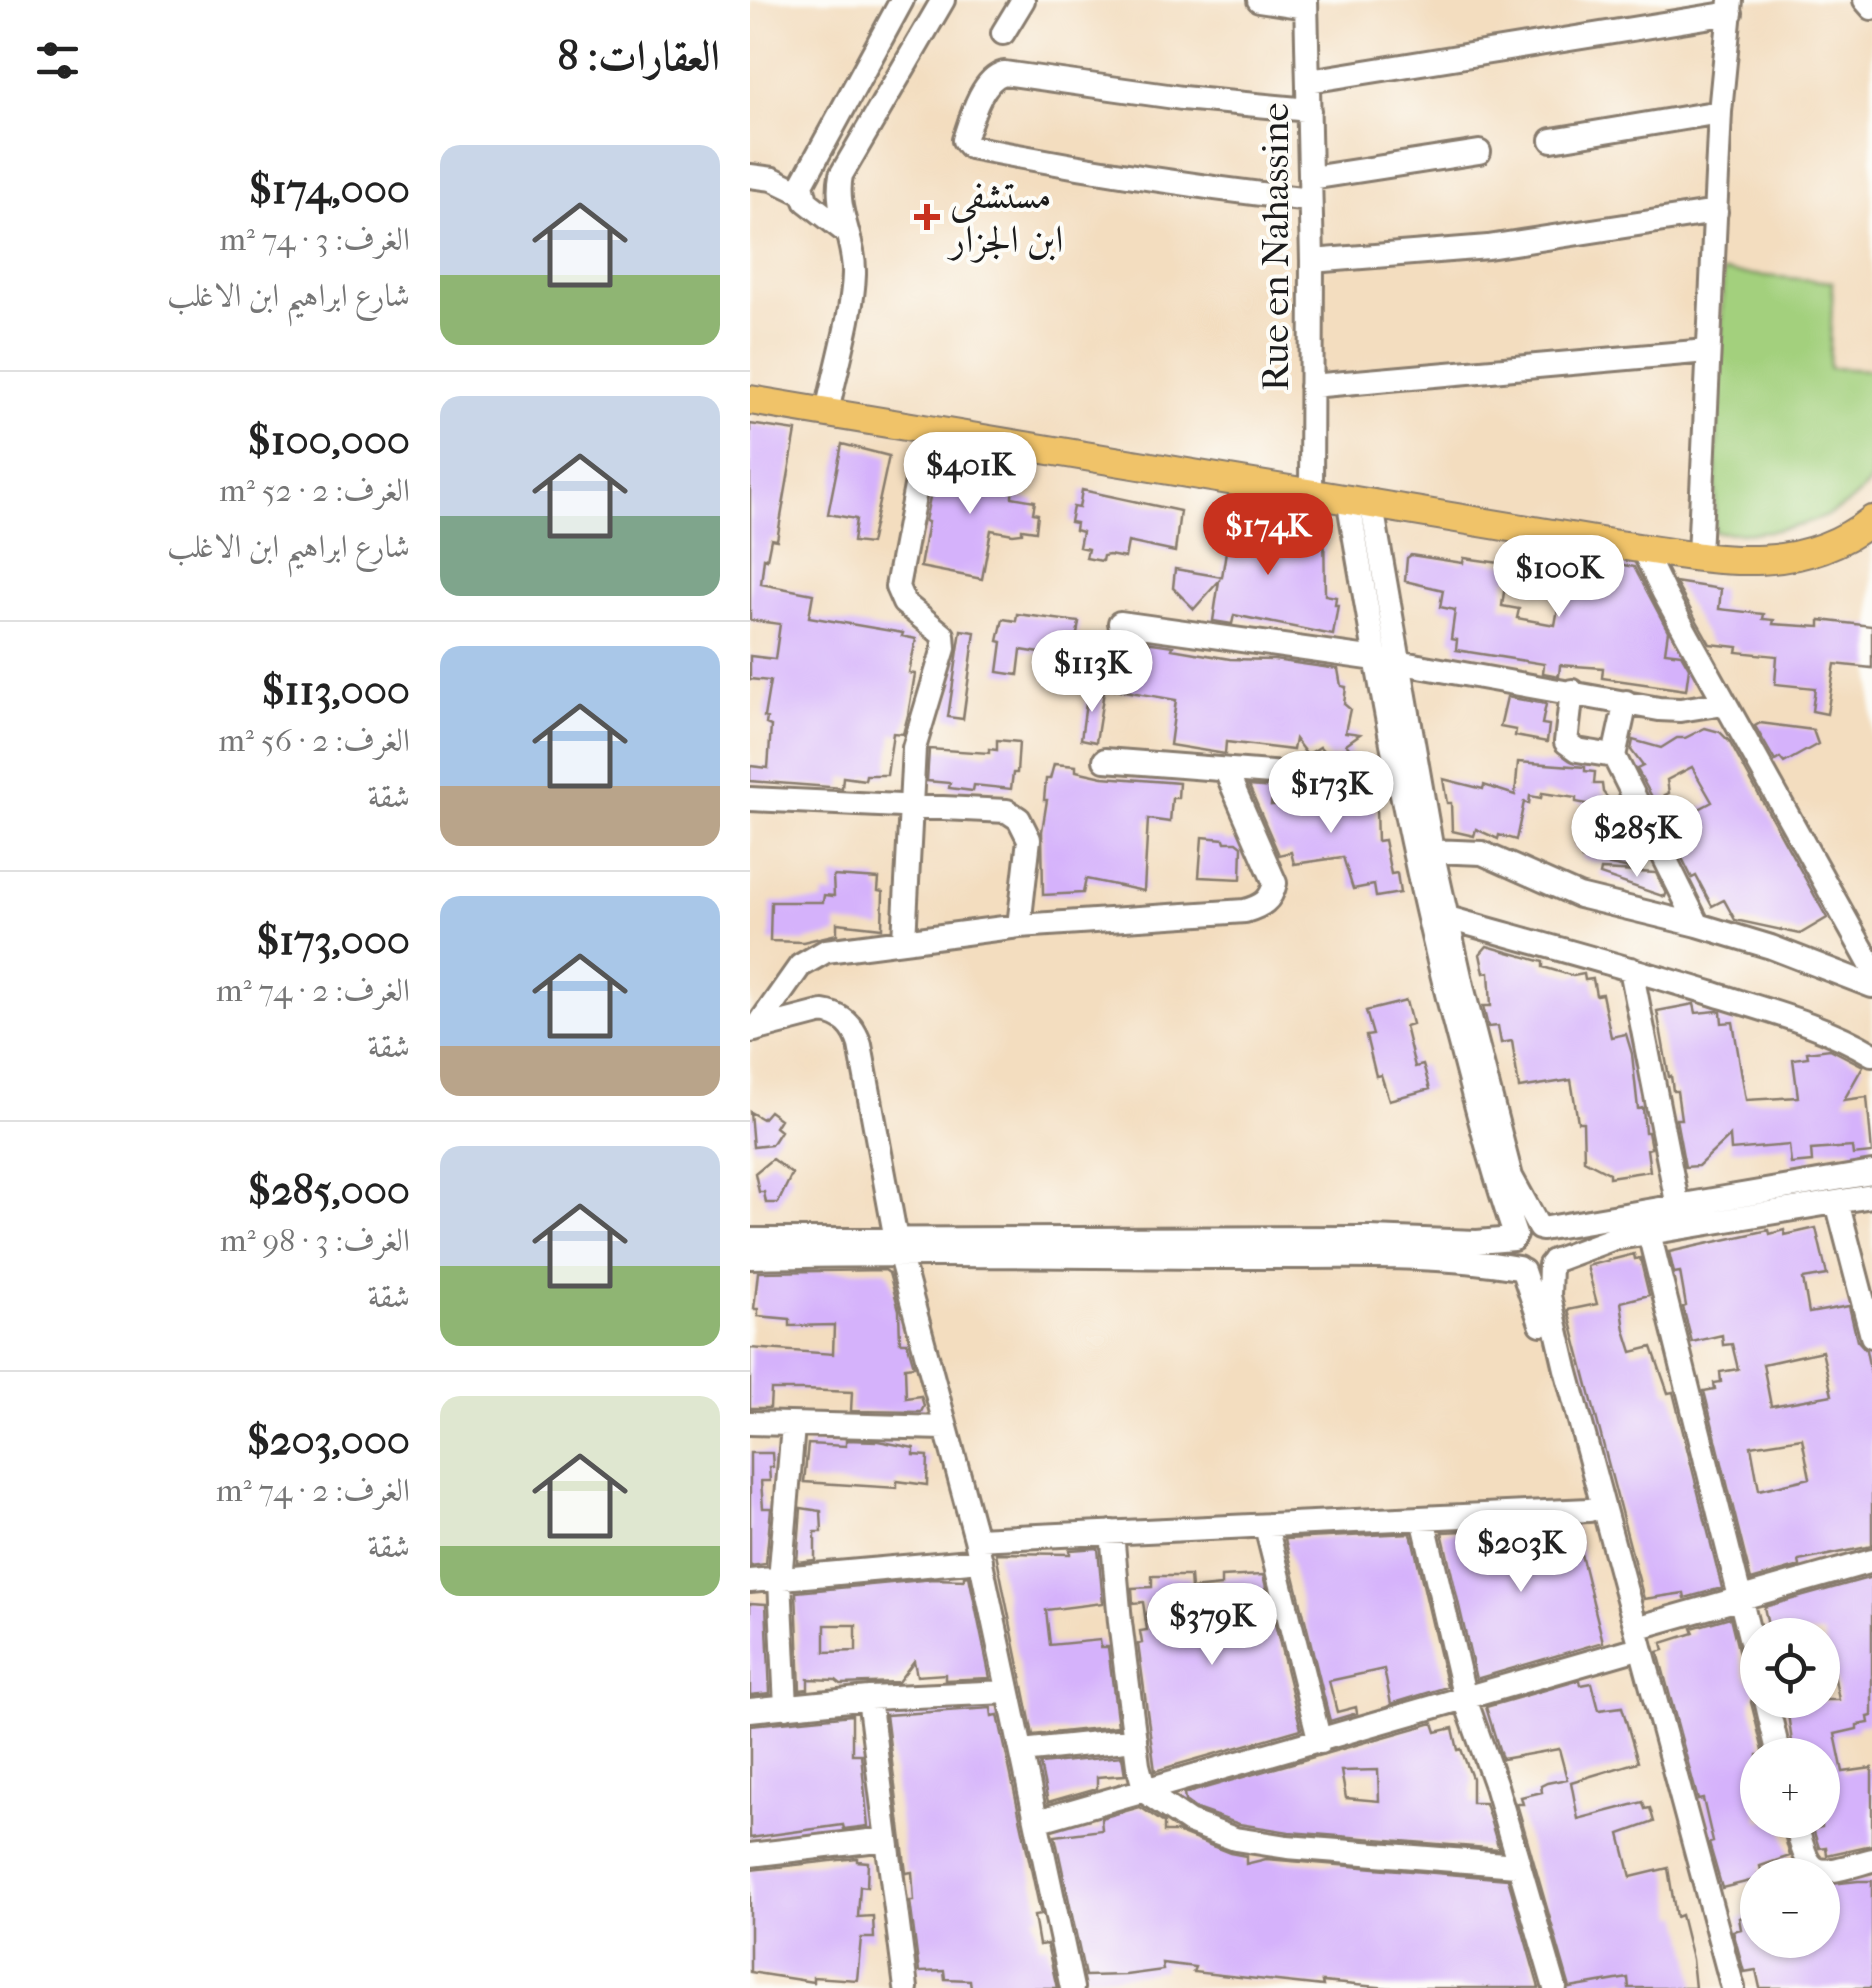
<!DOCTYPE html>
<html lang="ar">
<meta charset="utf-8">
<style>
:root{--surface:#fff;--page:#f2f2f2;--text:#222;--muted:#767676;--line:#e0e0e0;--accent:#c8321e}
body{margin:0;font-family:"IM FELL French Canon",Amiri,serif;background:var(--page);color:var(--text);direction:rtl;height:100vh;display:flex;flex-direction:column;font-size:38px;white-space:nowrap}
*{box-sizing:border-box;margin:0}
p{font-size:32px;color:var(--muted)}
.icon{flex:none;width:55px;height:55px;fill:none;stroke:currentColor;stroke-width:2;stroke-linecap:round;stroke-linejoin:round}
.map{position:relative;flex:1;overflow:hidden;direction:ltr}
.sheet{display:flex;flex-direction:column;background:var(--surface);width:750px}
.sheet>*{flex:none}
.tools{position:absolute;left:990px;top:1618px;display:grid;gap:20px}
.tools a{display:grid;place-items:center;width:100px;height:100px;border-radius:50%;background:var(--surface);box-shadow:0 2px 8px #0004;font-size:50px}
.price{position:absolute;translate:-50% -85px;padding:0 22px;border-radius:35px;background:#fff;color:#222;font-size:32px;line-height:65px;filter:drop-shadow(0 2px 5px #0008)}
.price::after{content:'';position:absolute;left:50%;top:60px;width:30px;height:22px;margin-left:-15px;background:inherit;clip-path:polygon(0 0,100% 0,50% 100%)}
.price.current{background:var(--accent);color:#fff}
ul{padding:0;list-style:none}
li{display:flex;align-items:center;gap:30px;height:250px;padding:0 30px}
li+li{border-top:2px solid var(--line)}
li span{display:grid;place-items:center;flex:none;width:280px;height:200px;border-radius:20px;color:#555}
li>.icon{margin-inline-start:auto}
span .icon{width:120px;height:120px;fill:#fffc;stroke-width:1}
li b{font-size:42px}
h2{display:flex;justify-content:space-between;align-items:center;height:120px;padding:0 30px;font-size:42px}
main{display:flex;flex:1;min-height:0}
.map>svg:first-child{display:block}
</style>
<main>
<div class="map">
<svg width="1122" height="1988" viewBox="0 0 1122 1988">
<rect width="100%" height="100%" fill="#fdfcf7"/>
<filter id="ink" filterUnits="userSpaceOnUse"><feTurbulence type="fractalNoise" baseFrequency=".01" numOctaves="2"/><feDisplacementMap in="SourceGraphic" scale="20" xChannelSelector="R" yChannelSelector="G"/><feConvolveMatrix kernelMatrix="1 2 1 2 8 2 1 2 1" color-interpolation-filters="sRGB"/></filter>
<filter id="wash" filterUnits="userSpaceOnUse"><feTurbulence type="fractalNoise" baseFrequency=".0048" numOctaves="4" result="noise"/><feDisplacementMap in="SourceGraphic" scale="40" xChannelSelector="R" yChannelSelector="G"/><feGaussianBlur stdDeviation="2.25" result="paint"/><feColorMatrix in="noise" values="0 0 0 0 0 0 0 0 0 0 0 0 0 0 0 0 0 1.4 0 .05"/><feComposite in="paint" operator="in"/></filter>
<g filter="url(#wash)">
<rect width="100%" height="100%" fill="#f3ddbf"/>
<path fill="#a3d07d" stroke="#60764c" stroke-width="2.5" d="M973 272 1083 282 1079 368 1122 370V479C1090 527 1016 536 964 532Z"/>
<g id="blocks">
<path fill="#d5b2fb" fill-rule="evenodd" d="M0 424 46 431 27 540 21 539 17 559 14 558 11 584 63 594 59 617 153 633 152 636 166 639 159 673 165 674 158 715 153 734 143 733 137 775H116L115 780 93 777 92 788 0 781V766L18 768 21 726 16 724 17 718 14 717 20 681 0 679V656L25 659 30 624 0 620Z
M92 444 139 456 120 544 103 542 106 519 78 514Z
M188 459 250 470 248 481 263 483 262 497 285 501 283 513 288 514 286 531 272 529V533L263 534 241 530 232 579 170 567 178 522 175 521Z
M332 490 430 511 425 552 378 542 375 558 359 555 353 556 352 561 336 558 338 549 329 547 332 532 325 530 326 523 320 522 323 507 329 508Z
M481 519 574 529 575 595 586 597 585 605H588L583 635 484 615 482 624 463 621 469 581 444 609 423 588 425 569 472 577Z
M818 554 884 567 918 631 915 652 931 654 939 668 936 690 852 678 853 668 810 665 809 676 793 673 794 664 706 650 707 640 701 639 705 610 690 607 693 590 655 581 657 558 661 555 713 563 714 558 764 565 762 579 756 578 752 606 769 609 767 618 805 625Z
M925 582 971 589 969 609 1014 614 1013 619 1024 620 1023 624 1070 627V620L1122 626V668L1085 664 1077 714 1062 711 1065 688 1025 684 1027 656 987 652 988 647 960 644Z
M267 614 329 622 326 641 319 640 316 657 271 650 268 675 248 672 252 642 248 641 253 619 266 621Z
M211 630 225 632 213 719 198 717Z
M368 638 423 646 422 649 480 659 524 660 588 669 591 686 596 687 594 704 600 709 595 732 610 734 596 744 602 752 592 761 587 755 581 760 570 747 557 755 545 739 543 750 476 742 475 754 420 745 426 700 352 687 357 653 366 654Z
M338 689 354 691 346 742 331 739Z
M757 697 796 704 792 724 799 725 797 742 765 736 766 730 750 727Z
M1010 723 1063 730 1068 744 1034 763 1030 758 1025 761 1005 726Z
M955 728 970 732 979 741 1077 918 1050 934 985 920 974 900 962 906 946 876 942 878 927 848 930 849 887 769 893 766 881 750 883 740 911 748 927 738H935ZM942 767 962 802 932 818 915 795 919 793 917 780Z
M247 740 269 742 267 773H263L261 789 224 785 223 791 199 788 200 783 177 781 179 749 239 753V749L247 750Z
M768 762 835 767V771L845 772 844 784H852L853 792 868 811 863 831 888 838 880 869 832 859 835 850 825 848 837 804 826 802V798L792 793 791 798 780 796 779 804 774 802 766 840 749 835 748 839 726 829 724 836 702 831 701 803H697L693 779 733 789 734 785 765 795Z
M304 764 326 766V771L353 777 429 783 428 798H422L420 822 398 819 394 891 336 879 333 893 293 895 292 831 297 800H294L296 779H300Z
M499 786 523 788 521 805 556 802 575 798 574 793 620 798 622 807 626 808 627 841 634 840 641 874 647 873 650 893 626 897 624 885 603 889 593 857 544 864 541 852 529 855Z
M452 837 474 839 475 842H487L492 846 491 879 449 877Z
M851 870 906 873 916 894 915 897 850 875Z
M83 876 129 879 128 891 133 892 132 928 87 923V934L53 942 20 941 21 902H73L74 895 84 896Z
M737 946 793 962V967L823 976 834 974 835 980 843 979 846 995 852 994 861 1037 876 1034 882 1054 888 1109 893 1108 895 1132H898L901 1148 897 1149 900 1171 859 1177V1173L834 1160 833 1122H828L821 1080 769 1088 762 1041 751 1043 748 1026 738 1027 733 1006H741L739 972 734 973 730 954Z
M656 1001 662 1024 655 1026 665 1067 673 1065 680 1089 639 1100 631 1075 626 1076 616 1036 623 1035 616 1011Z
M944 1004 946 1013 967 1011 971 1012 972 1023 983 1022 996 1100 1048 1097 1043 1059 1058 1057 1057 1052 1080 1049 1113 1066 1094 1100 1117 1097 1122 1153 1103 1155 1102 1147 1061 1150 1062 1162 1041 1164 1039 1145 981 1150 980 1136 948 1166 935 1167 926 1119H931L927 1091H923L921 1076 919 1077 907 1011Z
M19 1111 30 1119 25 1127 30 1131 21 1145 3 1147 0 1112 12 1119Z
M22 1159 42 1174 28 1203H16L14 1192H9L5 1173Z
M1066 1228 1077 1275 1053 1279 1059 1313 1099 1306 1107 1340 1116 1350 1122 1380V1546L1049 1561 1050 1566 1001 1580 954 1391 965 1389 964 1383 971 1382 970 1372 988 1369 982 1344 973 1345 972 1335 942 1342 933 1307 936 1306 930 1272 924 1273 919 1252 1019 1230 1020 1234 1034 1230 1035 1235ZM1072 1351 1082 1395 1021 1406 1013 1364ZM1052 1438 1060 1478 1009 1490 1001 1446Z
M884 1254 885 1259 890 1258 899 1295 871 1302 875 1330 882 1352 902 1347 918 1393 923 1392 972 1588 935 1598 934 1593 894 1599 819 1314 818 1310 847 1304 837 1266Z
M135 1270 139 1273 149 1310 150 1342H157L164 1366 155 1367 156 1398 171 1396 174 1406 171 1412 101 1411 102 1392 53 1390H21L20 1408H0V1348L83 1354 84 1325 40 1326V1319L8 1316V1309H4L8 1272Z
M96 1440 128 1441 164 1448V1455L178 1456 177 1485 147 1481V1488L54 1482 58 1444 96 1446Z
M0 1453H22L23 1467H19L20 1481H11L13 1508H21L16 1564 0 1566Z
M51 1508 71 1511 72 1532H65V1560L47 1562Z
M824 1526 853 1642 726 1679 692 1532Z
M661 1533 697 1687 641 1704 634 1669 579 1681 587 1712 606 1707 607 1713 580 1721 535 1539Z
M348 1548 353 1603 296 1610 300 1645 350 1640 351 1647H358L368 1726 283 1735 246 1553 320 1554V1550Z
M513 1575 551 1729 405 1771 388 1644 392 1643 390 1631 397 1630 393 1602 383 1603 382 1588 402 1587V1576H440L441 1589 471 1586V1577Z
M219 1576 240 1678 195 1680V1674L167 1676 164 1661 148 1682 91 1684 86 1680 58 1679V1689L50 1690 46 1592 183 1579 214 1580V1577ZM75 1625H106V1651L75 1652Z
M1122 1577V1716L1118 1717 1119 1723 1107 1725V1729L1085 1734 1093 1772 1122 1768V1845L1077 1855 1076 1847 1069 1848 1063 1829 1072 1827V1755H1049L1048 1748 1043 1749 1036 1700H1089L1081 1658H1078L1073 1634 1020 1635 1014 1607Z
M0 1603 16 1604 20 1693 0 1695Z
M980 1617 994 1674 998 1680 1008 1684 1001 1702 1014 1755H1008V1820H1030L1040 1856 1010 1866 1012 1875H1008V1879L972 1888 959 1843 963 1842 953 1799 948 1800 908 1652 914 1650 912 1643 944 1633 942 1628Z
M830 1680 831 1685 842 1683 849 1710 872 1707 888 1762 821 1782 828 1819 893 1802 895 1809 900 1808 904 1822 870 1834 881 1877 918 1868 926 1917 931 1915 942 1959 945 1988H879L878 1978 820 1988 767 1804H773L771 1797 792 1792 791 1786 797 1783 817 1779 809 1749 752 1759 736 1707Z
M241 1708 242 1716 248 1715 291 1915 284 1916 289 1945 297 1944 307 1988H221L220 1980 195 1979 194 1971 169 1972 160 1901H164L162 1872 156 1873 136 1715Z
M102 1715V1754H111L118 1826 94 1829 93 1825 0 1838V1725Z
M683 1723 686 1732 703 1728 708 1750 711 1749 722 1778V1803H735L749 1849 539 1832 489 1824 446 1809 435 1801 434 1794ZM628 1770 629 1801 596 1798 591 1771Z
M372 1756 375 1775 347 1777V1788L298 1802 290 1764Z
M390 1807 414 1823V1832H427L480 1853 496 1856V1864L516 1859 758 1879 789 1988H639L572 1982 573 1986 443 1972 445 1967 412 1963 413 1970 376 1975 335 1976 305 1836 352 1830 351 1818Z
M107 1858V1861L118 1862 117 1887 110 1886 108 1917 123 1916 124 1938H111L107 1980 63 1977V1982L0 1972V1870Z
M1108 1881H1122V1988H1010L1006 1970 994 1972 983 1931 991 1929 989 1918 1008 1914V1940H1072V1885Z"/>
</g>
</g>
<g filter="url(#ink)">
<use href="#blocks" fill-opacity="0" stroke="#887c6e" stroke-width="2.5"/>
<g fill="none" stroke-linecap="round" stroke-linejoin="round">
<defs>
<path id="minor" d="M509 0 556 7
M556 0 562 261 561 494
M1115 0 1122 8
M253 33 273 0
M559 81 981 13
M559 110 432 98 254 73C231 79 221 119 214 140L220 147C332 169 446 187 560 200
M802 140 970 112
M0 176 23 179 52 193
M561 178 729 152
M96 232 56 201 52 184 152 0
M562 261 738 247 966 212
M561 386 957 351
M77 412C85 372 103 313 104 274 105 239 84 211 91 175L193 0
M598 498C629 681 662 864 710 1044 727 1108 743 1172 765 1235
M621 501 682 851 713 990 761 1177 789 1228
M892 548 914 593 1122 967
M949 555 970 112 981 0
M370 623 647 662 909 709 930 710 974 703
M822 691 816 742 827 750 864 756
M876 702 864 756 948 925
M355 760 649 783
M0 799 257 811 269 819 279 839 269 926
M682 851 732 853 829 896 948 925 1021 947 1122 986
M688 919 698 918C787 943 876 967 964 994 1018 1011 1074 1025 1122 1054
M154 940 164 748 194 648 193 635 154 603 147 587 177 428
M881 969 928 1207
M5 1030 50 966 76 951 269 926 495 911C512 906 521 901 525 883L476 771
M0 1031 73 1012C93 1015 104 1026 110 1045L147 1245 226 1539 322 1988
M1087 1202 1122 1336
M792 1229 1122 1173
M899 1233 1008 1669
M0 1240 620 1238 727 1242 763 1239
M0 1257C163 1253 325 1256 487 1257 580 1258 677 1252 768 1268
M803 1261 862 1239 1122 1196
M800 1265 799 1296 816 1369 983 1988
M773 1271 791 1324
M0 1423 195 1428
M673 1518 715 1699 746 1786 805 1988
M516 1526 570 1742
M362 1532 370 1622 388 1765 395 1792 439 1822 485 1839 537 1847 767 1865
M226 1539 839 1510
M0 1581 231 1560
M886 1628 1122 1561
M119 1698 156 1988
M1016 1700 1029 1755
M36 1707 30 1580 43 1426
M0 1710 119 1698 258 1692
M272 1751 385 1739
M1045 1820C1060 1882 1064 1876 1122 1860
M287 1821 878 1651
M0 1855 136 1839"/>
<path id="major" d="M0 400 862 544C953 557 1044 582 1122 520"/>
</defs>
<use href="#minor" stroke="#887c6e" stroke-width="28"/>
<use href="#major" stroke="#887c6e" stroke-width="32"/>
<use href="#minor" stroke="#fff" stroke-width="22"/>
<use href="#major" stroke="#f0c369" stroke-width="28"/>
</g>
</g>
<path fill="#c8321e" stroke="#fdfcf7" stroke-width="4" d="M172 202h10v10h10v10h-10v10h-10v-10h-10v-10h10z"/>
<g text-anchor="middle" stroke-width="8" stroke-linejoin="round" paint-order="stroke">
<g font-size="38" fill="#1c1c1c" stroke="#fdfcf7" text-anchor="start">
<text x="200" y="208">مستشفى<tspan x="200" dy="44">ابن الجزار</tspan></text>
</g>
<g font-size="38" fill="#1c1c1c" stroke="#fdfcf7">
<text transform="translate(525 247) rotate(-90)" y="13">Rue en Nahassine</text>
</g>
</g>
</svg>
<div class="tools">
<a><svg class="icon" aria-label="locate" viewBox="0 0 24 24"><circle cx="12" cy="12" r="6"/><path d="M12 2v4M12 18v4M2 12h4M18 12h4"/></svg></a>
<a>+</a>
<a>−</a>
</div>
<b class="price" style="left:220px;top:517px">$401K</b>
<b class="price current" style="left:518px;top:578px">$174K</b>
<b class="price" style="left:809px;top:620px">$100K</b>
<b class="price" style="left:342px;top:715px">$113K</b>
<b class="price" style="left:581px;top:836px">$173K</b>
<b class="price" style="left:887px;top:880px">$285K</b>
<b class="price" style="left:771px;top:1595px">$203K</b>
<b class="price" style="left:462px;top:1668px">$379K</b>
</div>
<section class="sheet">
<h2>العقارات: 8<svg class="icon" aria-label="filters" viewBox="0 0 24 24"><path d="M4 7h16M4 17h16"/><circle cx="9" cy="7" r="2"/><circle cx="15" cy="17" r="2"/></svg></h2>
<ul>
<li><span style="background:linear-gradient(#c9d6e8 65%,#8fb573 0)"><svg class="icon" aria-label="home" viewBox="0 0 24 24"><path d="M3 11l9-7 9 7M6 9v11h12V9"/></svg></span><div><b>$174,000</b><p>الغرف: 3 · 74 m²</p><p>شارع ابراهيم ابن الاغلب</p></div></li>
<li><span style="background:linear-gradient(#c9d6e8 60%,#7fa58c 0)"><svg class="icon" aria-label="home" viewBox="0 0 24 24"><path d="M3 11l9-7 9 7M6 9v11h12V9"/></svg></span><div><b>$100,000</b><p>الغرف: 2 · 52 m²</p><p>شارع ابراهيم ابن الاغلب</p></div></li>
<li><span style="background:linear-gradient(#a9c7e8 70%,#b9a48a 0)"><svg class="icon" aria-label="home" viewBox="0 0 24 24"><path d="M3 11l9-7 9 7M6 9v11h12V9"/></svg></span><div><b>$113,000</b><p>الغرف: 2 · 56 m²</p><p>شقة</p></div></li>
<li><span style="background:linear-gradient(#a9c7e8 75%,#b9a48a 0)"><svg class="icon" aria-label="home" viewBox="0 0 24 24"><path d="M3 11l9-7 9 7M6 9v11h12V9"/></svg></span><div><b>$173,000</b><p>الغرف: 2 · 74 m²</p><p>شقة</p></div></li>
<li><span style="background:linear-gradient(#c9d6e8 60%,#8fb573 0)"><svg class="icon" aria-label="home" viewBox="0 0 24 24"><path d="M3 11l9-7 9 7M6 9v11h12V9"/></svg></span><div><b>$285,000</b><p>الغرف: 3 · 98 m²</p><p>شقة</p></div></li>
<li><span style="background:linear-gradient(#dfe7d0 75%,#8fb573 0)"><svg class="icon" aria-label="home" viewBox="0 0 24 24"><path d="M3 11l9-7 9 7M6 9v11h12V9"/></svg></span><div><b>$203,000</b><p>الغرف: 2 · 74 m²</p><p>شقة</p></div></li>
</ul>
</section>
</main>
